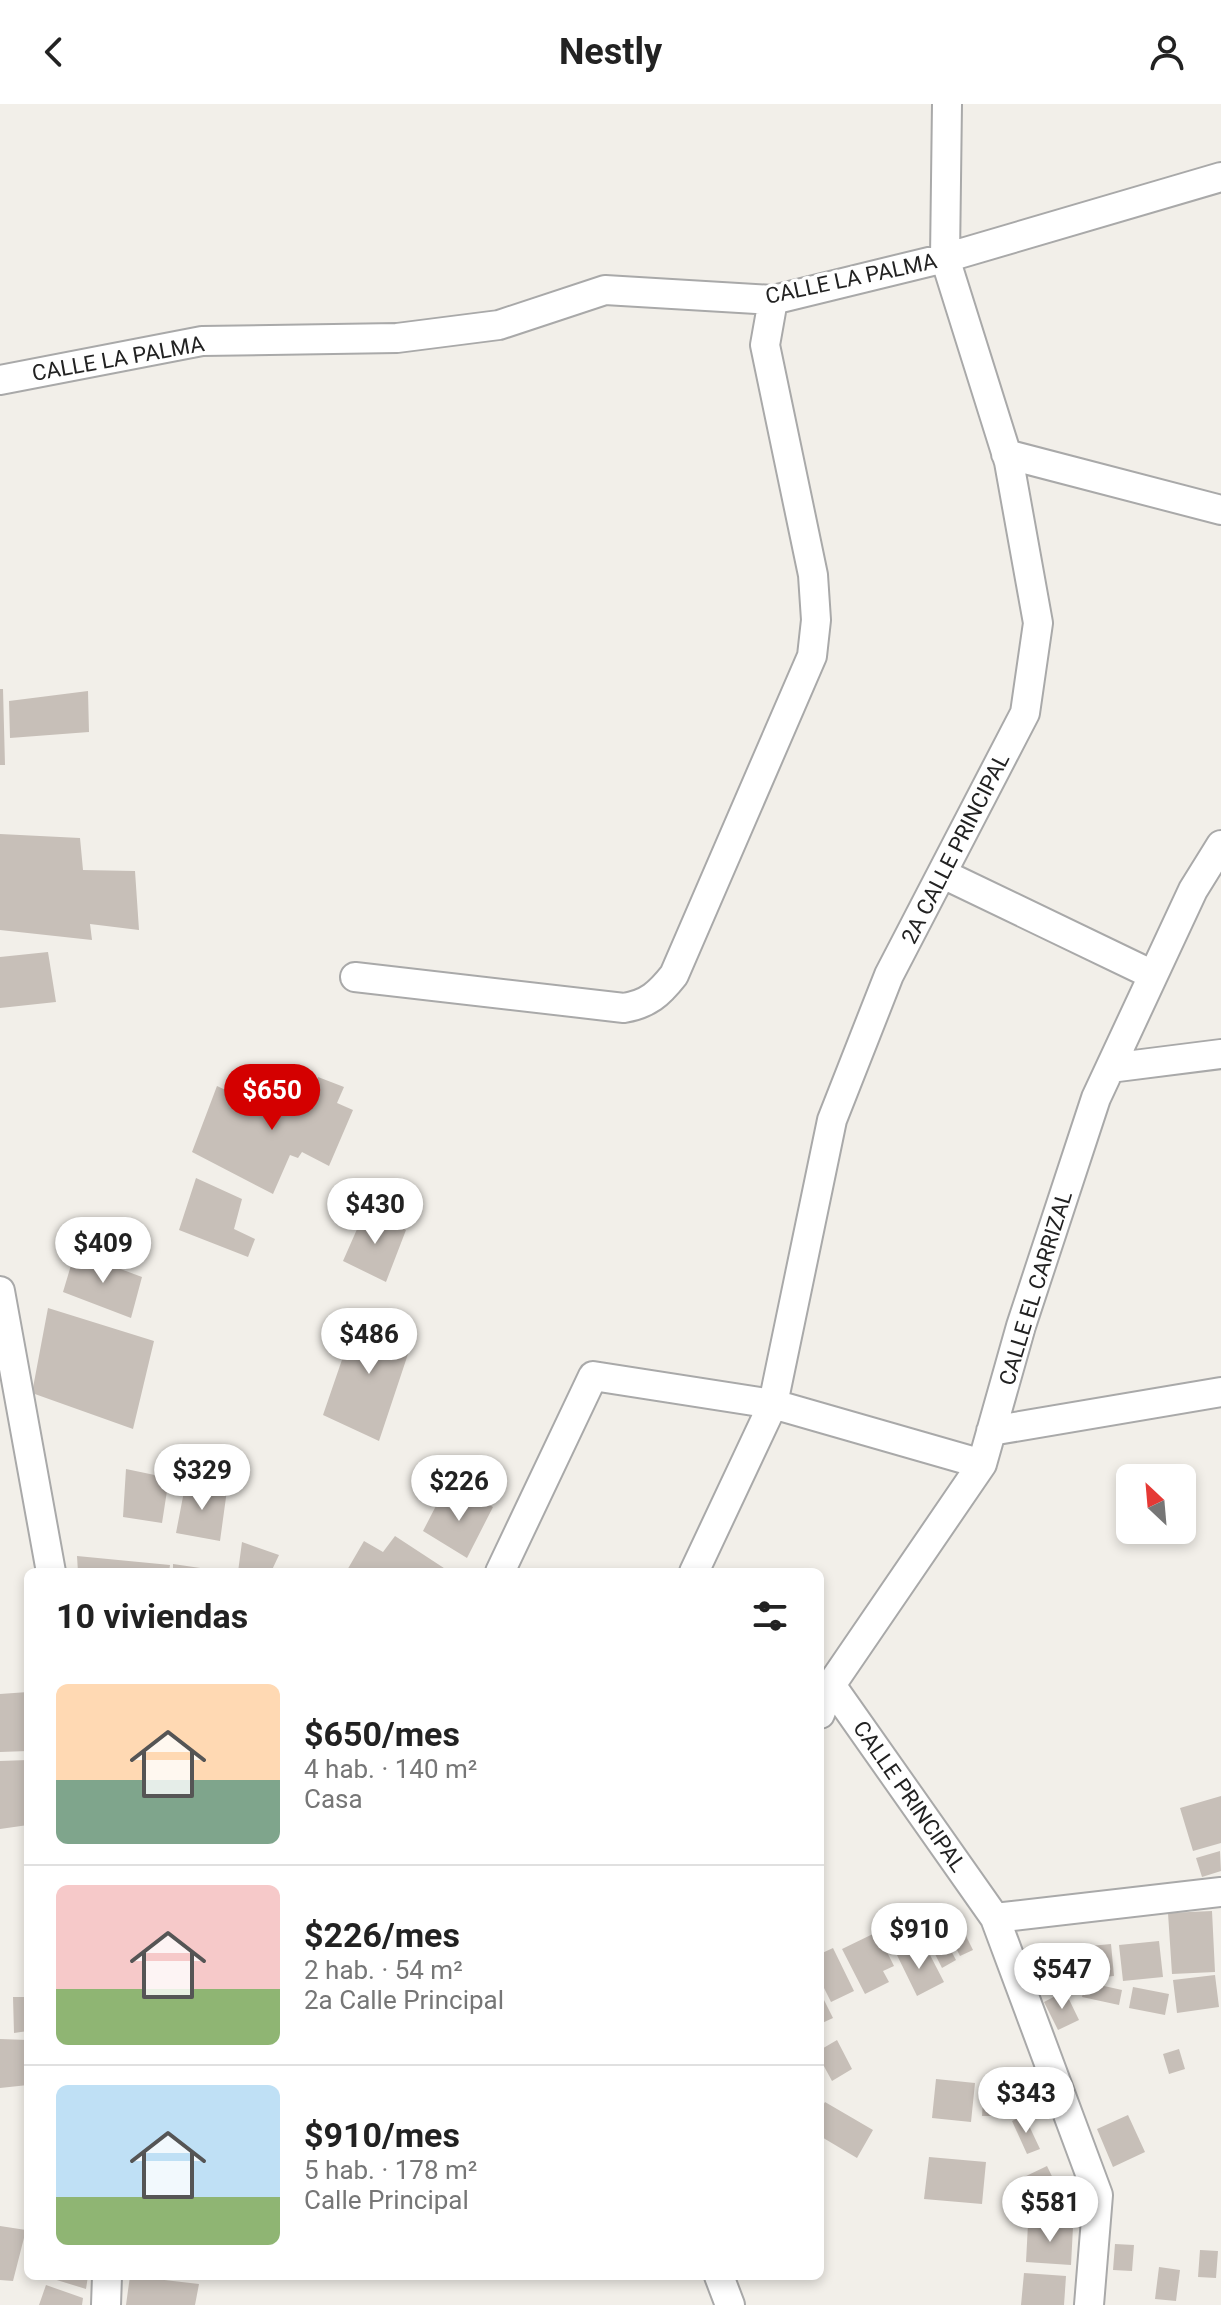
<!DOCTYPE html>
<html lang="es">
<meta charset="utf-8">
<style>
:root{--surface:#fff;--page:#f2f2f2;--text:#222;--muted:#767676;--line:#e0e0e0;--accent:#d40000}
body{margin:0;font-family:Roboto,sans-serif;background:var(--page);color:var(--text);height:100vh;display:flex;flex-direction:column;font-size:30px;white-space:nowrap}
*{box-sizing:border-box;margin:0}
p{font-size:26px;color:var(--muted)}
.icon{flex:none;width:44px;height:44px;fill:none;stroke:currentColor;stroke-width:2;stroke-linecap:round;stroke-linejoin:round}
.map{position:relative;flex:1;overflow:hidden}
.details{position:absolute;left:24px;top:1464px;width:800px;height:712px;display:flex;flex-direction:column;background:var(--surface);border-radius:12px;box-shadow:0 4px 12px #0003}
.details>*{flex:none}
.needle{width:52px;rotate:334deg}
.tools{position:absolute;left:1116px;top:1360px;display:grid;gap:16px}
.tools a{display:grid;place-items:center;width:80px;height:80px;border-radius:12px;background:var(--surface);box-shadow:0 4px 12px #0003;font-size:40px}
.price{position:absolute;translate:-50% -68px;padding:0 18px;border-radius:28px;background:#fff;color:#222;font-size:26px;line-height:52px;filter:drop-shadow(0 2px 4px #0008)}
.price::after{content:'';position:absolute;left:50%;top:48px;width:24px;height:18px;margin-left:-12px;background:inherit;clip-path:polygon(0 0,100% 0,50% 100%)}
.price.on{background:var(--accent);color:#fff}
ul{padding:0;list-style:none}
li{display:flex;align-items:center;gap:24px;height:200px;padding:0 32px}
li+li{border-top:2px solid var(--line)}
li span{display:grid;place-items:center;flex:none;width:224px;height:160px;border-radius:12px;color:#555}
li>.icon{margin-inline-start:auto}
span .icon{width:96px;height:96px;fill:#fffc;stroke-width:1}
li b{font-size:34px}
h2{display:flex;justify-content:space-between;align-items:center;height:96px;padding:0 32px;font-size:34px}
header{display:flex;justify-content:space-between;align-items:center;height:104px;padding:0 32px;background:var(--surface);font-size:36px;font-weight:700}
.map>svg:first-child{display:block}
</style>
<header><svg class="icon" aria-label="back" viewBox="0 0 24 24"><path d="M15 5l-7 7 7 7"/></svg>Nestly<svg class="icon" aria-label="person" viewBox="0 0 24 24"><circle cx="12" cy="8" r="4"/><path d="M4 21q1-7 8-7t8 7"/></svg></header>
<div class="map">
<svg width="1221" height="2201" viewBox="0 0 1221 2201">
<rect width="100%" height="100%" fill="#f2efe9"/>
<path fill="#c7bfb8" d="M0 585H3L5 661H0Z
M88 587 89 628 10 634 9 597Z
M0 730 80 734 83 766 135 767 139 826 90 820 92 836 0 826Z
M48 848 56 898 0 904V853Z
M318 973 344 983 337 999 353 1006 329 1062 302 1048 298 1054 290 1051 273 1090 192 1048 217 982 275 1009 287 985 310 993Z
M196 1074 242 1095 234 1125 255 1135 248 1153 179 1126Z
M365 1107 406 1126 386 1178 343 1157Z
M75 1148 142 1173 131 1214 63 1188Z
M48 1204 154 1237 133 1325 32 1289Z
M357 1212 416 1226 379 1337 323 1311Z
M126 1365 169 1374 162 1419 123 1413Z
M186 1377 227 1386 220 1437 176 1429Z
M463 1386 493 1403 467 1454 423 1427 438 1398 452 1405Z
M395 1432 450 1468H346L364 1437 383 1448Z
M242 1438 279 1451 271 1468H238Z
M77 1452 170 1461 169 1468H78Z
M173 1460 214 1466V1468H173Z
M28 1588V1647L0 1648V1590Z
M28 1656V1721L0 1725V1657Z
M1221 1692V1739L1193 1747 1180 1704Z
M1220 1747 1221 1767 1202 1773 1196 1754Z
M1212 1807 1215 1868 1172 1870 1168 1809Z
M923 1810 938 1840 918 1850 903 1820Z
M960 1820 973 1846 960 1852 947 1826Z
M877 1828 894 1862 883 1867 889 1878 865 1890 842 1845Z
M1159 1837 1163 1873 1123 1877 1119 1841Z
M908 1840 917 1858 930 1851 944 1878 917 1892 895 1847Z
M1111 1840 1114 1872 1093 1874 1090 1842Z
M948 1841 956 1856 942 1864 934 1848Z
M833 1844 854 1887 831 1898 820 1876V1850Z
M1215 1871 1219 1903 1177 1909 1173 1876Z
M1086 1878 1122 1886 1119 1901 1082 1893Z
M1133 1883 1169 1890 1165 1911 1129 1904Z
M1065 1887 1079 1916 1058 1926 1044 1898Z
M820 1888 833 1914 820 1920Z
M13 1893H28V1927L14 1929Z
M0 1935 28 1936V1981L0 1984Z
M837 1936 852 1965 832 1977 820 1955V1946Z
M1179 1945 1185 1965 1169 1970 1163 1950Z
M936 1975 975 1979 971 2018 932 2014Z
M1034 1977 1041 1996 1017 2006 1009 1988Z
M984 1981 1001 1983 1000 2012H982Z
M825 1998 873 2026 857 2054 820 2032V2006Z
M1024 2011 1040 2045 1027 2050 1012 2017Z
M1128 2011 1145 2048 1113 2063 1097 2025Z
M929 2053 986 2058 982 2100 924 2095Z
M1047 2062 1062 2093 1040 2104 1024 2073Z
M1028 2120 1073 2123 1071 2161 1026 2158Z
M0 2122 26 2126 13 2177 0 2176Z
M1115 2140 1134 2141 1132 2167 1113 2166Z
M1200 2146 1218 2147 1216 2174 1198 2173Z
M1159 2163 1180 2166 1176 2197 1155 2195Z
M1024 2169 1066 2172 1064 2201H1021Z
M47 2172H88L86 2185 47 2173Z
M130 2172 199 2180 195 2201H126Z
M46 2181 83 2194 82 2201H39Z"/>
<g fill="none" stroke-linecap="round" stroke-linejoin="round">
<defs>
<path id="street" d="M0 276 202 237 397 234 499 221 605 186 773 196 945 154 1221 73
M1006 350 1221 406
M943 770 1153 871
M355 873 624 904C648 900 659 890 674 871L812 552 816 516 813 471 765 241 773 196
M1110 964 1221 950
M0 1187 51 1468
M991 1327 1221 1288
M500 1468 593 1272 773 1300 982 1360
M694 1468 773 1300 832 1016 889 871 1025 609 1038 519 1009 358 945 154 947 0
M831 1581 995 1814 1221 1788
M820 1610 831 1581 982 1360 1021 1222 1096 994 1193 786 1221 741
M995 1814 1098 2091 1089 2201
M719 2172 730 2201
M106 2201 107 2172"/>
</defs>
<use href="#street" stroke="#a9a9a9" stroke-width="32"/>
<use href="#street" stroke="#fff" stroke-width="28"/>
</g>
<g text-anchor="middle" stroke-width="7" stroke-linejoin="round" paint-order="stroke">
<g font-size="22" fill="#222" stroke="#fff">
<text transform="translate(851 174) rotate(-12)" y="8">CALLE LA PALMA</text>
<text transform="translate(118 254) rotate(-10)" y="8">CALLE LA PALMA</text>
<text transform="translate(955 744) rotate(-63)" y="8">2A CALLE PRINCIPAL</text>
<text transform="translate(1035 1184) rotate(-73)" y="8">CALLE EL CARRIZAL</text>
<text transform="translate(910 1692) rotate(55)" y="8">CALLE PRINCIPAL</text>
</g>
</g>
</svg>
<div class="tools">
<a><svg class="needle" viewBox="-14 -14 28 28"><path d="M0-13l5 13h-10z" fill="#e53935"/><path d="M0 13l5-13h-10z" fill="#767676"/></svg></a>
</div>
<b class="price on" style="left:272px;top:1028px">$650</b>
<b class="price" style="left:375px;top:1142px">$430</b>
<b class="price" style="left:103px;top:1181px">$409</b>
<b class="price" style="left:369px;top:1272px">$486</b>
<b class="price" style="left:202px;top:1408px">$329</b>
<b class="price" style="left:459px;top:1419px">$226</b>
<b class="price" style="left:919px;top:1867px">$910</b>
<b class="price" style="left:1062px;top:1907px">$547</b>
<b class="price" style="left:1026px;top:2031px">$343</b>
<b class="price" style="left:1050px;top:2140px">$581</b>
<section class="details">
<h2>10 viviendas<svg class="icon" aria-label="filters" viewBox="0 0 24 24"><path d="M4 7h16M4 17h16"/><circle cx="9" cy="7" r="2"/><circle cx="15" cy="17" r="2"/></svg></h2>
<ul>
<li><span style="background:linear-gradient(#ffd9b3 60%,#7fa58c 0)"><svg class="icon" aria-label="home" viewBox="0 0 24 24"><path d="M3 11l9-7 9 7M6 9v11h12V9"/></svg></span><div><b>$650/mes</b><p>4 hab. · 140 m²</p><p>Casa</p></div></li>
<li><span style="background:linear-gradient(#f6c9c9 65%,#8fb573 0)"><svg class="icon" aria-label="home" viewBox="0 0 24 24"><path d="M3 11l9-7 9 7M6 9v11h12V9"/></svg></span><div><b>$226/mes</b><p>2 hab. · 54 m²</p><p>2a Calle Principal</p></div></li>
<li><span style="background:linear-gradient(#bfe0f5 70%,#8fb573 0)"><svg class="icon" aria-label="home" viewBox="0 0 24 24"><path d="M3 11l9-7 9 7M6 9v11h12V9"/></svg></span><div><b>$910/mes</b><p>5 hab. · 178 m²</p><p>Calle Principal</p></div></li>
</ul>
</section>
</div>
